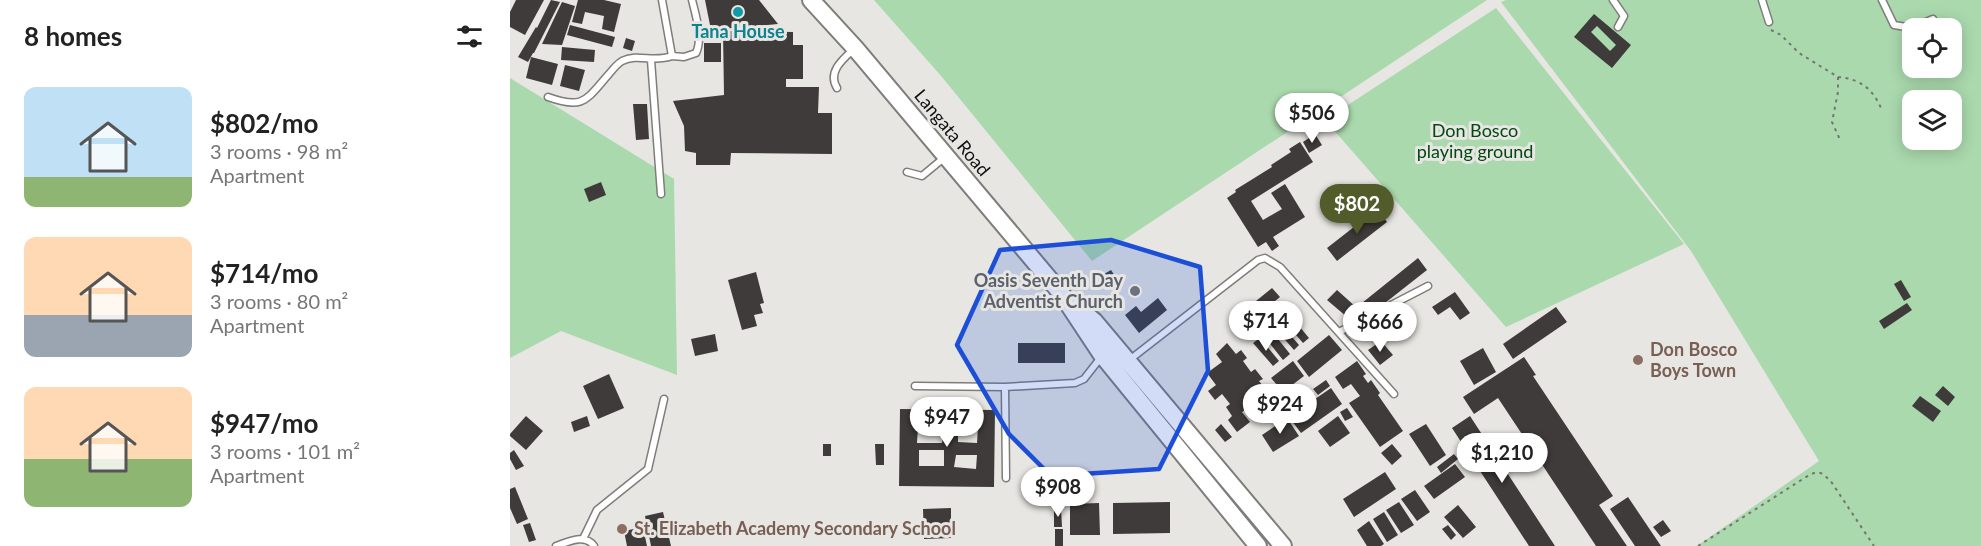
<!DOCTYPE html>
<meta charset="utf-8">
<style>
:root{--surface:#fff;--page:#f6f6f6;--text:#222;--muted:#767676;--accent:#525b2a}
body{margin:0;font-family:Lato,sans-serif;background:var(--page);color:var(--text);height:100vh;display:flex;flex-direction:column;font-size:22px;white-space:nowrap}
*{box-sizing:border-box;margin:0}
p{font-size:20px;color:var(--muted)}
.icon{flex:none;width:33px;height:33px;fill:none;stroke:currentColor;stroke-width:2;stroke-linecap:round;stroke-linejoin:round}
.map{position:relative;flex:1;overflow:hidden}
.sheet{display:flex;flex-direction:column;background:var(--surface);width:510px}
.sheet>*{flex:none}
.fabs{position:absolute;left:1392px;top:18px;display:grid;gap:12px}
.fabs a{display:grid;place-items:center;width:60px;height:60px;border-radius:12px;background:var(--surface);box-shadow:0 3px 15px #0003;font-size:30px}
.price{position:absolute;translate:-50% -51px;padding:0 14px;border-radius:21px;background:#fff;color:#222;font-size:20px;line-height:39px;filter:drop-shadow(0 2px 3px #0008)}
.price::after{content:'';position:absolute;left:50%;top:36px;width:18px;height:14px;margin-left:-9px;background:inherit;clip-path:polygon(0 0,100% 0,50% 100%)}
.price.current{background:var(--accent);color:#fff}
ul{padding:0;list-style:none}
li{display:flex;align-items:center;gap:18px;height:150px;padding:0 24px}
li span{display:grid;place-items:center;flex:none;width:168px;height:120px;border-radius:12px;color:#555}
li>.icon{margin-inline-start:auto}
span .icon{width:72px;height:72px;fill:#fffc;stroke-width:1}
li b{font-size:26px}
h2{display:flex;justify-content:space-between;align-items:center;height:72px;padding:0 24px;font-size:26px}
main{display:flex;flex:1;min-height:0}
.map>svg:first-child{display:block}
</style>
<main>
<section class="sheet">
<h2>8 homes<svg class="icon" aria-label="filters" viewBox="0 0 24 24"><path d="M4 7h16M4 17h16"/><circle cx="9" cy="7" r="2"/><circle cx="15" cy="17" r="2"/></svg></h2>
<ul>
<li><span style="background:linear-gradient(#bfe0f5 75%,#8fb573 0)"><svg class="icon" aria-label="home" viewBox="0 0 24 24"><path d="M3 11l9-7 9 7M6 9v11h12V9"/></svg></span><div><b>$802/mo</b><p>3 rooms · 98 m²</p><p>Apartment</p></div></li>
<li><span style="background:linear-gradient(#ffd9b3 65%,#9aa5b1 0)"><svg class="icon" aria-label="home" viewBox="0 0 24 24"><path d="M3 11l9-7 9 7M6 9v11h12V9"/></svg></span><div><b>$714/mo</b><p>3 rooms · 80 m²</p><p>Apartment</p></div></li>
<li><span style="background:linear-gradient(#ffd9b3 60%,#8fb573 0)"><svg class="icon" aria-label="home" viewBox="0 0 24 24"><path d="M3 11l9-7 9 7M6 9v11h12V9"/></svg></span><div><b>$947/mo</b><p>3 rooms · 101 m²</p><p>Apartment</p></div></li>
</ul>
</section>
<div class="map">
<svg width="1471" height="546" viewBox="0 0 1471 546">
<rect width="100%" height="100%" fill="#e7e6e2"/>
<path fill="#aad9ad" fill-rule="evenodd" d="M364 0H977L582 261 432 77Z
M996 0H1471V546H1187L1309 461 1181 251 991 2ZM1402 28H1442V68H1402ZM1402 100H1442V140H1402Z
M986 8 1174 244 996 327 815 120Z
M0 78 164 179 167 375 51 331 0 358Z"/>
<path fill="#3f3b3a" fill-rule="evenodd" d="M6 0H34L15 35 0 27V12Z
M41 0 50 2 24 53H23L18 62 8 57 26 27 27 28Z
M68 0H94L111 4 104 32 92 29 94 16 75 12 72 24 62 22Z
M195 0H249L268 24 201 30Z
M52 2 65 6 52 45 32 44Z
M1084 14 1121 45 1102 68 1064 37ZM1087 26 1106 45 1100 51 1081 32Z
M60 25 105 37 102 47 57 35Z
M213 31 283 32V45H293V79H276V87H309L308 113H322V154L221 153 220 165H186V153L175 151 174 126 163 101 214 95Z
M116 38 125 41 122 51 113 48Z
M194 43H211V62H194Z
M52 47 85 50 84 62 51 60Z
M21 57 48 64 42 85 16 78Z
M55 65 75 70 69 91 50 86Z
M123 104H137L139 139 126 140Z
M805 134 812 145 799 153 793 142Z
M790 142 803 162 741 201 753 220 772 209 761 193 775 184 795 217 763 237 769 246 762 251 756 242 748 247 717 198 726 192 725 190 762 167 761 165 781 152 779 149Z
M91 182 96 195 79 202 74 189Z
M867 209 877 222 827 261 817 248Z
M908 258 917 270 861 314 852 303Z
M601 270 607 279 596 287 589 277Z
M246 272 254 303 250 304 253 313 244 315 247 326 232 330 218 280Z
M1391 280 1401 297 1394 301 1384 284Z
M762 288 770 297 754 310 746 301Z
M827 290 846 307 837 317 817 300Z
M945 292 960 313 950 320 940 307 928 315 922 307Z
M648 298 657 310 629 333 615 315 626 306 631 312Z
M1397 303 1402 310 1374 329 1369 321Z
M1046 307 1057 322 1003 359 993 344Z
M779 314 799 338 793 343 772 319Z
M769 322 789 345 784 350 763 326Z
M760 329 780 354 773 360 753 335Z
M205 334 208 351 185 356 181 339Z
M819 335 832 350 799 377 787 361Z
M750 338 769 361 763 366 743 343Z
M871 341 883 355 870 365 858 350Z
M508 343H555V363H508Z
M717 343 726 354 731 350 737 358 733 361 741 372 745 369 753 379 749 381 757 391 752 395 754 398 732 412 740 422 727 432 718 420 722 416 716 407 720 404 712 394 705 400 698 391 706 385 697 373 712 362 706 354Z
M973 348 986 372 964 385 950 361Z
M1014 357 1026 375 1023 376 1103 496 1089 505 1117 546H1086L988 398 964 414 953 397Z
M783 361 794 376 773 392 761 378Z
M847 361 856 374 853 376 858 383 861 380 870 393 868 395 893 431 870 447 839 403 850 396 841 384 833 389 825 377Z
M99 374 114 408 88 419 73 386Z
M816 380 820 386 808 395 803 389Z
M1433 386 1445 397 1438 406 1425 395Z
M821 388 832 404 791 433 779 417Z
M800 389 805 395 794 404 790 398Z
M1410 396 1431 411 1423 422 1402 406Z
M761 404 765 410 752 420 747 414Z
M837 408 843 417 835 421 830 412Z
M390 409 485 410 484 487 389 486ZM408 426 434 428 432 443H407ZM468 426 467 443 448 442V428ZM409 450H434V466H409ZM446 455H467L466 469 444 467Z
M16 416 33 431 16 450 0 436V434Z
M77 416 80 426 64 432 61 422Z
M828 416 840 433 820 447 808 431Z
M960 416 1045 546H1019L942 428Z
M777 418 789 436 763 452 752 435Z
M711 424 722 437 715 442 705 430Z
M916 424 936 455 920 466 899 434Z
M313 444H321V456H313Z
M365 444H374V465H366Z
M882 444 892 456 882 465 871 453Z
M4 450 14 466 6 470 0 459V453Z
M944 454 948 459 931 473 927 467Z
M945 464 955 477 924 499 914 486Z
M875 472 886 489 844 517 833 499Z
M5 487 18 519 7 524 0 508V489Z
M905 490 920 512 907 521 891 499Z
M1118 497 1151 546H1125L1100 509Z
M660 502V533L603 534V503Z
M889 502 904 525 891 533 876 510Z
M589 503 590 535H560V504Z
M948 505 966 527 953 538 934 517Z
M441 508V538L414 539 413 509Z
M544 508H551L552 527H544Z
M153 512 161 546H141L135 516Z
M874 512 888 535 877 542 863 519Z
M1153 520 1161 531 1151 537 1143 527Z
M859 521 874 544 871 546H857L847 530Z
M20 523 26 540 19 542 13 525Z
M938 525 946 535 941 540 932 529Z
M133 527 137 546H117L114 531Z
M545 529H553V546H545Z"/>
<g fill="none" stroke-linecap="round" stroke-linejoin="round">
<defs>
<path id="service" d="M152 0 162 56 174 57 186 53C193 38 186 16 182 0
M1103 0 1114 16 1108 27
M1252 0 1259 22
M1372 0 1384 25 1402 28 1423 19
M141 60 151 194
M327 88C317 72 333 59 344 49
M38 97C74 110 76 100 99 74 103 69 107 64 112 61 128 53 143 63 162 56
M397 172 412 176 435 157
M829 332 918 286
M618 361 748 260 755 258 770 267 884 394
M405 386 495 387 565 383 574 379 592 356
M495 387 496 478
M73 539 87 510 138 469 154 399
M46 546C58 542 75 533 84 546"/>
<path id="secondary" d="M301 0 345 48 551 293 592 355 748 546
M565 305 584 321 773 546"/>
</defs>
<use href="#service" stroke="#7e7d7a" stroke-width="9"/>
<use href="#secondary" stroke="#7e7d7a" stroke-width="20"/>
<path stroke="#757572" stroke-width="2" stroke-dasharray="3 4.5" stroke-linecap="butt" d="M1261 30 1271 35 1289 53 1328 77V92L1322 122 1331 142
M1328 77C1350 79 1362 88 1371 108
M1188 546 1296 477 1304 473H1311L1320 480 1364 546"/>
<use href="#service" stroke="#fff" stroke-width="6"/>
<use href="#secondary" stroke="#fff" stroke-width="16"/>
</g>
<path fill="#1d4ed8" fill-opacity="0.2" stroke="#1d4ed8" stroke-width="4.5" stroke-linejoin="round" d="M601 240 690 267 698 371 649 469 541 476 499 434 447 345 490 250Z"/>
<circle fill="#0f9aa8" stroke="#e7e6e2" stroke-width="2" cx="228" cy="12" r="6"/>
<circle fill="#6b7280" stroke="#e7e6e2" stroke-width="2" cx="625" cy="291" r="6"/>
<g fill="#8d6e63" stroke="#e7e6e2" stroke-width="2">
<circle cx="1128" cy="360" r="6"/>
<circle cx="112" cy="529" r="6"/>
</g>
<g text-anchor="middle" stroke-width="6" stroke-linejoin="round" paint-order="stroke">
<g font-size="18" font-weight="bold" fill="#0d838f" stroke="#e7e6e2">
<text x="228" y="38">Tana House</text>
</g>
<g font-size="18" fill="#004912" stroke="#e7e6e2">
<text x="965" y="137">Don Bosco<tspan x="965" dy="21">playing ground</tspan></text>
</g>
<g font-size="18" fill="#111110" stroke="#e7e6e2">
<text transform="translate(442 133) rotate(50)" y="6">Langata Road</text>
</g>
<g font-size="18" font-weight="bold" fill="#5b616d" stroke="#e7e6e2" text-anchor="end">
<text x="613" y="287">Oasis Seventh Day<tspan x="613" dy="21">Adventist Church</tspan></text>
</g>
<g font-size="18" font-weight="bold" fill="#785e54" stroke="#e7e6e2" text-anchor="start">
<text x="1140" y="356">Don Bosco<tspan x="1140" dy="21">Boys Town</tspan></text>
<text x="124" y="535">St. Elizabeth Academy Secondary School</text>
</g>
</g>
</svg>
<div class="fabs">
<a><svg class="icon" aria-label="locate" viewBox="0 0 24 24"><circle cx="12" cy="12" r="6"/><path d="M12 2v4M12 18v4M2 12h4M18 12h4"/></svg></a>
<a><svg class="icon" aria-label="layers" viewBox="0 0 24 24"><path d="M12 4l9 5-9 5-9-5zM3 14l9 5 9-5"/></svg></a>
</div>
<b class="price" style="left:802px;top:144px">$506</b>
<b class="price current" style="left:847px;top:235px">$802</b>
<b class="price" style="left:756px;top:352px">$714</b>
<b class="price" style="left:870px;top:353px">$666</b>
<b class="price" style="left:770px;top:435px">$924</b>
<b class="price" style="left:437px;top:448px">$947</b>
<b class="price" style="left:992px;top:484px">$1,210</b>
<b class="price" style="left:548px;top:518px">$908</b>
</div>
</main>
